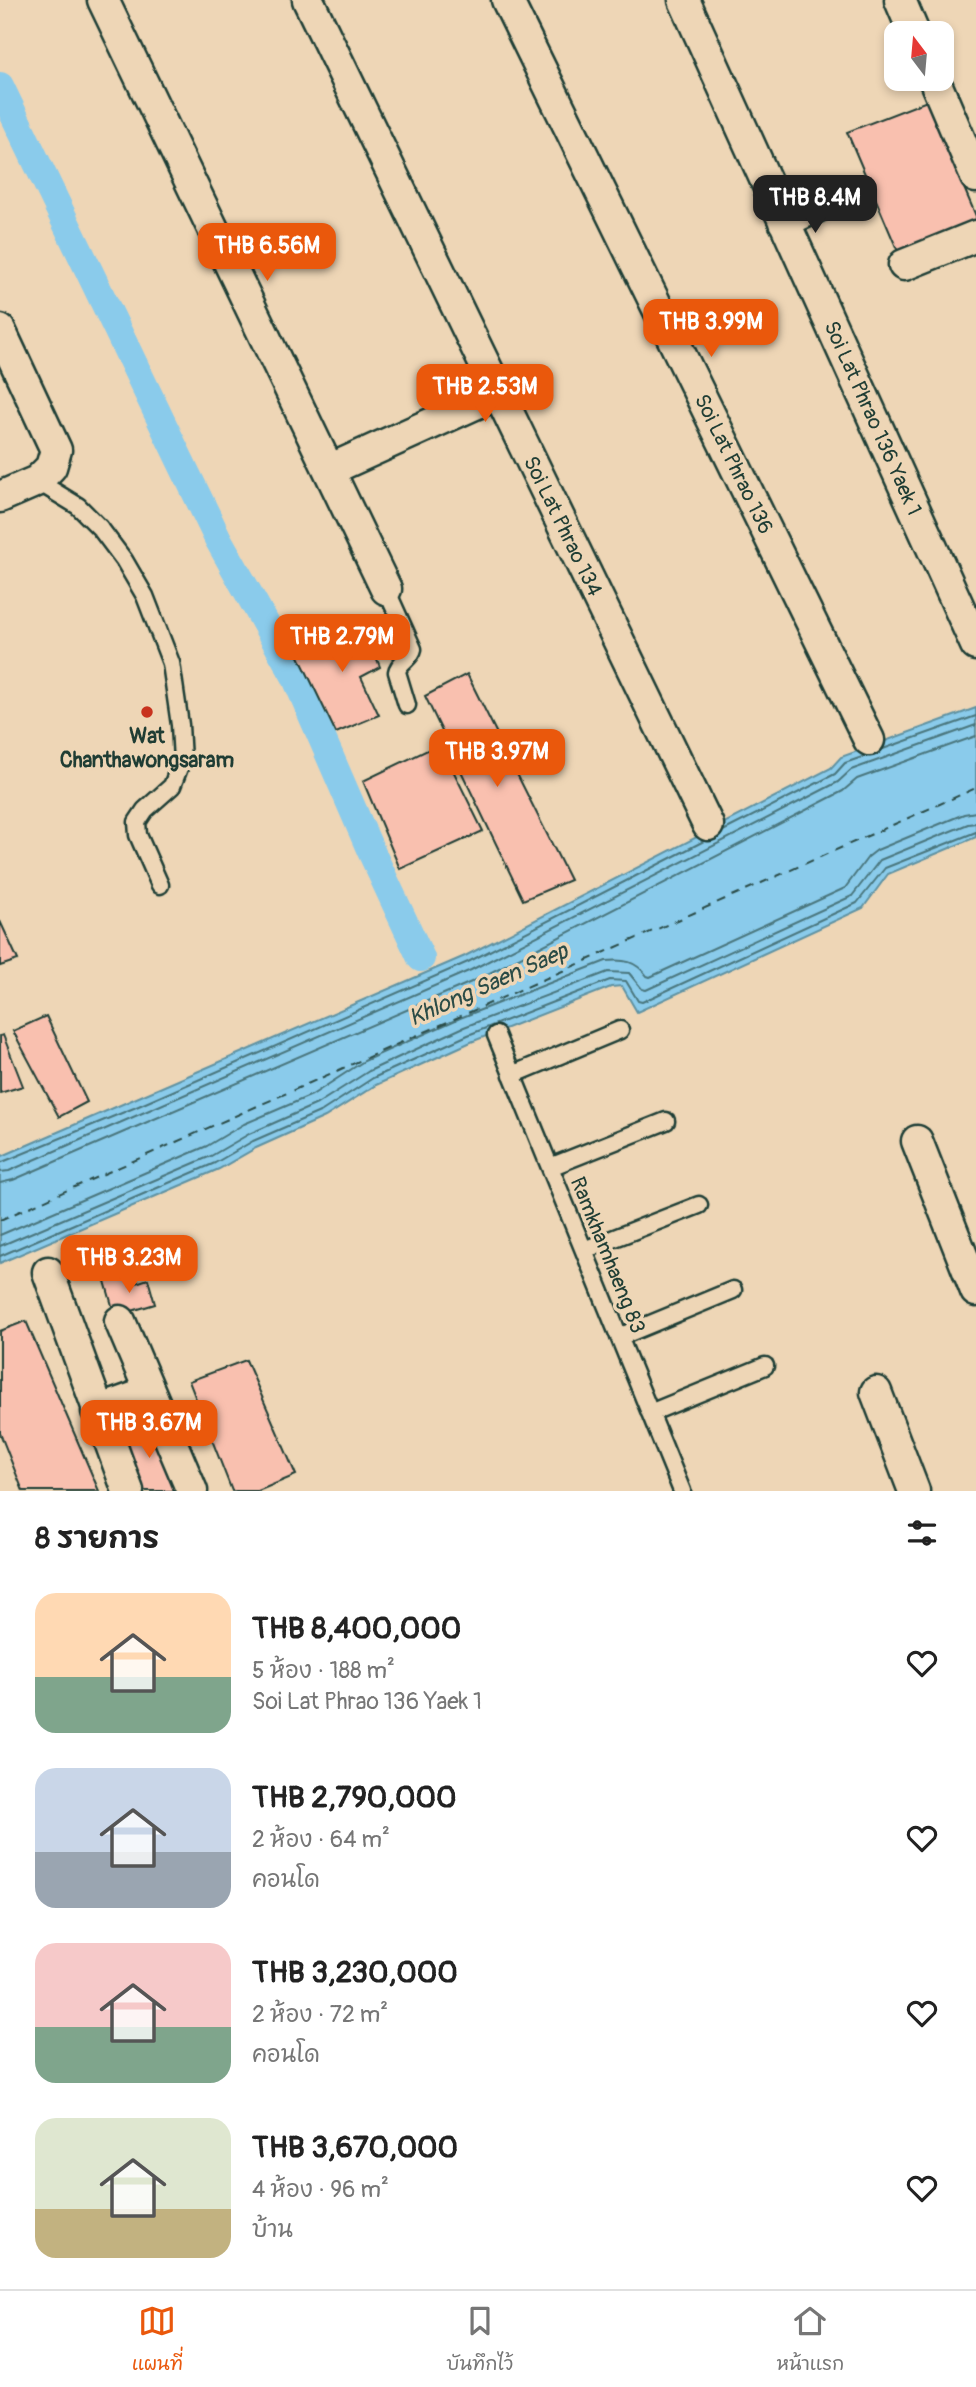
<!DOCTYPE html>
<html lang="th">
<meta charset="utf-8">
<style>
:root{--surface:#fff;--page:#f2f2f2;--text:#222;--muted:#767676;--line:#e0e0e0;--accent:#ea580c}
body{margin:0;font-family:Pangolin,"Playpen Sans Thai",sans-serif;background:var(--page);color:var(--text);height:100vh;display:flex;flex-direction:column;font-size:26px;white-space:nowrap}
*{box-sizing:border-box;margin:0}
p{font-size:23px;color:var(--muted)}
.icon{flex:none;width:38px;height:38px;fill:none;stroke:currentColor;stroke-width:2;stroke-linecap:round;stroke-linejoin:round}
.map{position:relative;height:1491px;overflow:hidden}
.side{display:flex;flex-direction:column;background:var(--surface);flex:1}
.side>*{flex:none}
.needle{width:46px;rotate:344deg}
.fabs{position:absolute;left:884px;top:21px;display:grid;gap:14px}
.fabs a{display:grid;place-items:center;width:70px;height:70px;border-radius:14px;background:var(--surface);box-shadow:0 4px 10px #0003;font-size:35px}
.price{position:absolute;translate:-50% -60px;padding:0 16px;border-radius:14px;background:var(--accent);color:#fff;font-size:23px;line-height:46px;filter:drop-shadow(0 2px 4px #0008)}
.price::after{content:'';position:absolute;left:50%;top:42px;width:21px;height:16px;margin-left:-10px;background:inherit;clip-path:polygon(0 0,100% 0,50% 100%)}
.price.current{background:#222;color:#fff}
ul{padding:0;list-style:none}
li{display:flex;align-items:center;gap:21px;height:175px;padding:0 35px}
li span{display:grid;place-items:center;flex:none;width:196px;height:140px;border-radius:21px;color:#555}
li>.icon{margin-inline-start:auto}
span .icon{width:84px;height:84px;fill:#fffc;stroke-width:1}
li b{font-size:30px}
h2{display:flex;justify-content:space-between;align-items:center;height:84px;padding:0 35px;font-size:30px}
.tabs{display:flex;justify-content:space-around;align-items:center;height:98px;border-top:2px solid var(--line);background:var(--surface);font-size:19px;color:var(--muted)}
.tabs a{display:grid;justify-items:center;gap:4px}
.tabs .current{color:var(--accent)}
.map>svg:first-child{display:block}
</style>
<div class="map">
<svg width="976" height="1491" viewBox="0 0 976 1491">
<rect width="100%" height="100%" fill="#eed6b6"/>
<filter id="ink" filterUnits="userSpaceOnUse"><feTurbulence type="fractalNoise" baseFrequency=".0143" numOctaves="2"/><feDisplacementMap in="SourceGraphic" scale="14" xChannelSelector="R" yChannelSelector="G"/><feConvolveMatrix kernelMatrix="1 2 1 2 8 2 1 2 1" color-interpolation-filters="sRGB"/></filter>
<g filter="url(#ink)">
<path fill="#8acbeb" stroke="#5f92a2" stroke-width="2" d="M976 708V837L888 874 863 908 637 1012 622 986 611 987 471 1042 376 1085 325 1117 256 1148 219 1169 0 1263V1157L465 956 831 768 841 757Z"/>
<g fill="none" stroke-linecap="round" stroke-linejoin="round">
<path stroke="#4a767d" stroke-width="2" d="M883 749 976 716
M723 831 835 774 845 763 865 756
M0 1163 134 1108 468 962 704 841
M0 1172 9 1171 471 970 838 782 851 770 976 725
M0 1183 13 1180 476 980 843 791 857 779 976 736
M0 1235 207 1146 244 1124 312 1095 364 1061 460 1018 606 961C624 959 636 961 647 976L650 977 845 888 868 857 877 850 964 814 976 812
M0 1246 211 1156 249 1134 317 1104 369 1071 464 1027 608 972 629 973 642 989 646 990 852 896 880 860 968 824 976 823
M0 1256 215 1163 253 1141 322 1111 373 1078 468 1035 610 980 626 981 638 1001 642 1002 857 903 885 868 976 832"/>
<path stroke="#8acbeb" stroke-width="28" d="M0 86 218 539 295 676 370 849 421 958"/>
<path stroke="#2a4b46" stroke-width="2" stroke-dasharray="9 7" stroke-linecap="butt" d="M0 1220 976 788"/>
</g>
<path fill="#f9c0af" stroke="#1f3d34" stroke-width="2" d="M927 101 976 216V225L899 254 847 132Z
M362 620 380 667 361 677 379 715 336 733 295 648Z
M467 674 570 880 523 900 425 696Z
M440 744 483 831 400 869 363 781Z
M0 921 18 960 0 966Z
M46 1016 87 1102 59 1117 13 1031Z
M3 1035 23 1086 0 1093V1036Z
M127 1275 130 1285 148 1279 155 1304 115 1316 105 1281Z
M26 1321 99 1491H23L0 1433V1331Z
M246 1360 296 1475 258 1491H232L189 1381Z
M152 1423 181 1491H140L119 1434Z"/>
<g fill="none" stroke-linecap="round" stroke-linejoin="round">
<defs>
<path id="lane" d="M37 481 78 506 100 528 124 560 145 596 171 663 180 725 182 760 172 786 145 810 137 822 138 835 160 885
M386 589 413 649C411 659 399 661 397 672L407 705
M496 1035 682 1491
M512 1075 620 1030
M550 1167 666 1121
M584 1250 699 1205
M619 1337 733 1290
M650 1413 765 1366"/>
<path id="street" d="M103 0 386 589
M308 0 708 825
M507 0 869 740
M684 0 976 645
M900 0 914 33
M934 79 976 177
M784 222 825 203
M904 265 976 236
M0 330 56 450 51 467 37 481 0 497
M329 470 499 393
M917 1141 976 1291
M48 1272 128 1491
M120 1321 192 1491
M876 1392 914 1491
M97 1411 150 1392"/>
</defs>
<use href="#lane" stroke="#1f3d34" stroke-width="21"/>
<use href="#street" stroke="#1f3d34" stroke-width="35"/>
<use href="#lane" stroke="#eed6b6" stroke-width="16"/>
<use href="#street" stroke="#eed6b6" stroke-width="30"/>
</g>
</g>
<circle fill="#c8321e" stroke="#eed6b6" stroke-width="2.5" cx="147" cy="712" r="7"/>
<g text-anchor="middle" stroke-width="7" stroke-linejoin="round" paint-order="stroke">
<g font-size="21" fill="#1f3d34" stroke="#eed6b6">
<text transform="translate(873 418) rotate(66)" y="7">Soi Lat Phrao 136 Yaek 1</text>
<text transform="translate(734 464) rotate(64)" y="7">Soi Lat Phrao 136</text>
<text transform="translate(563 526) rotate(64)" y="7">Soi Lat Phrao 134</text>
<text transform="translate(608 1255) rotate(68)" y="7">Ramkhamhaeng 83</text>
</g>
<g font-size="21" font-weight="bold" fill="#1f3d34" stroke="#eed6b6">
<text x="147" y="743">Wat<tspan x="147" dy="24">Chanthawongsaram</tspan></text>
</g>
<g font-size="23" font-style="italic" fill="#2a4b46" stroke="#eed6b6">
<text transform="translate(488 984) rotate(-24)" y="8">Khlong Saen Saep</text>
</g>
</g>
</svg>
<div class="fabs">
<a><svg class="needle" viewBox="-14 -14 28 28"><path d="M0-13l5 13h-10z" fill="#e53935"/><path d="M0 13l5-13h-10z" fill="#767676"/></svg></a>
</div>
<b class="price current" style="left:815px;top:235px">THB 8.4M</b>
<b class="price" style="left:267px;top:283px">THB 6.56M</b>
<b class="price" style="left:711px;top:359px">THB 3.99M</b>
<b class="price" style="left:485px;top:424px">THB 2.53M</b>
<b class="price" style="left:342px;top:674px">THB 2.79M</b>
<b class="price" style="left:497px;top:789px">THB 3.97M</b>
<b class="price" style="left:129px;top:1295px">THB 3.23M</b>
<b class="price" style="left:149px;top:1460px">THB 3.67M</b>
</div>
<section class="side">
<h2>8 รายการ<svg class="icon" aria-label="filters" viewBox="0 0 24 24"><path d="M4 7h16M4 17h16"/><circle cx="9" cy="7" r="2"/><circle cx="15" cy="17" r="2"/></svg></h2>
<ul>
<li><span style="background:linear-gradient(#ffd9b3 60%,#7fa58c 0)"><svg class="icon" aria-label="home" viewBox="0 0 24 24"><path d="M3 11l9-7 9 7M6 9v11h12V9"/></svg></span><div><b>THB 8,400,000</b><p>5 ห้อง · 188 m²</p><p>Soi Lat Phrao 136 Yaek 1</p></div><svg class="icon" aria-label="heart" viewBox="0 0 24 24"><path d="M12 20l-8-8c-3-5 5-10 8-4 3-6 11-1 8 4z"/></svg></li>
<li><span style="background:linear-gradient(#c9d6e8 60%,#9aa5b1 0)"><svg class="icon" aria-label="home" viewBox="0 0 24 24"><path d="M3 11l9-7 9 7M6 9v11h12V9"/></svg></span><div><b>THB 2,790,000</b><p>2 ห้อง · 64 m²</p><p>คอนโด</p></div><svg class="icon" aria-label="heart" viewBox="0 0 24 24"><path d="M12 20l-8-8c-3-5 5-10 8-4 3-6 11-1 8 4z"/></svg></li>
<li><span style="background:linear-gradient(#f6c9c9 60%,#7fa58c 0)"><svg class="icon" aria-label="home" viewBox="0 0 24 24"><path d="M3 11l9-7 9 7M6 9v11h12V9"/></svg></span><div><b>THB 3,230,000</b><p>2 ห้อง · 72 m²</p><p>คอนโด</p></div><svg class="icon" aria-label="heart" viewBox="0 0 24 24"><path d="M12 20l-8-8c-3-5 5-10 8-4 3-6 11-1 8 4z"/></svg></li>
<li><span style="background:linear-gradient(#dfe7d0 65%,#c2b280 0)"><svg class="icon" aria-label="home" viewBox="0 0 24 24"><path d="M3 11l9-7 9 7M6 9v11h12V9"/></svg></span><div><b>THB 3,670,000</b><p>4 ห้อง · 96 m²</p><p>บ้าน</p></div><svg class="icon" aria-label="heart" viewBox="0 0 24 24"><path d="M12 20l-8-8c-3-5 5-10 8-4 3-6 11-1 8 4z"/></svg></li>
</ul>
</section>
<nav class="tabs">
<a class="current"><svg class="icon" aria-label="map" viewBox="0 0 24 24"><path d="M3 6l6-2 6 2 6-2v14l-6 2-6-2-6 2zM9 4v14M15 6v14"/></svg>แผนที่</a>
<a><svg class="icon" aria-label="saved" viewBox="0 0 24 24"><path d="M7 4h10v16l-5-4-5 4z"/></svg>บันทึกไว้</a>
<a><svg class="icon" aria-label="home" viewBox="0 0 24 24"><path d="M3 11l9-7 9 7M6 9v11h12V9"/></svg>หน้าแรก</a>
</nav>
